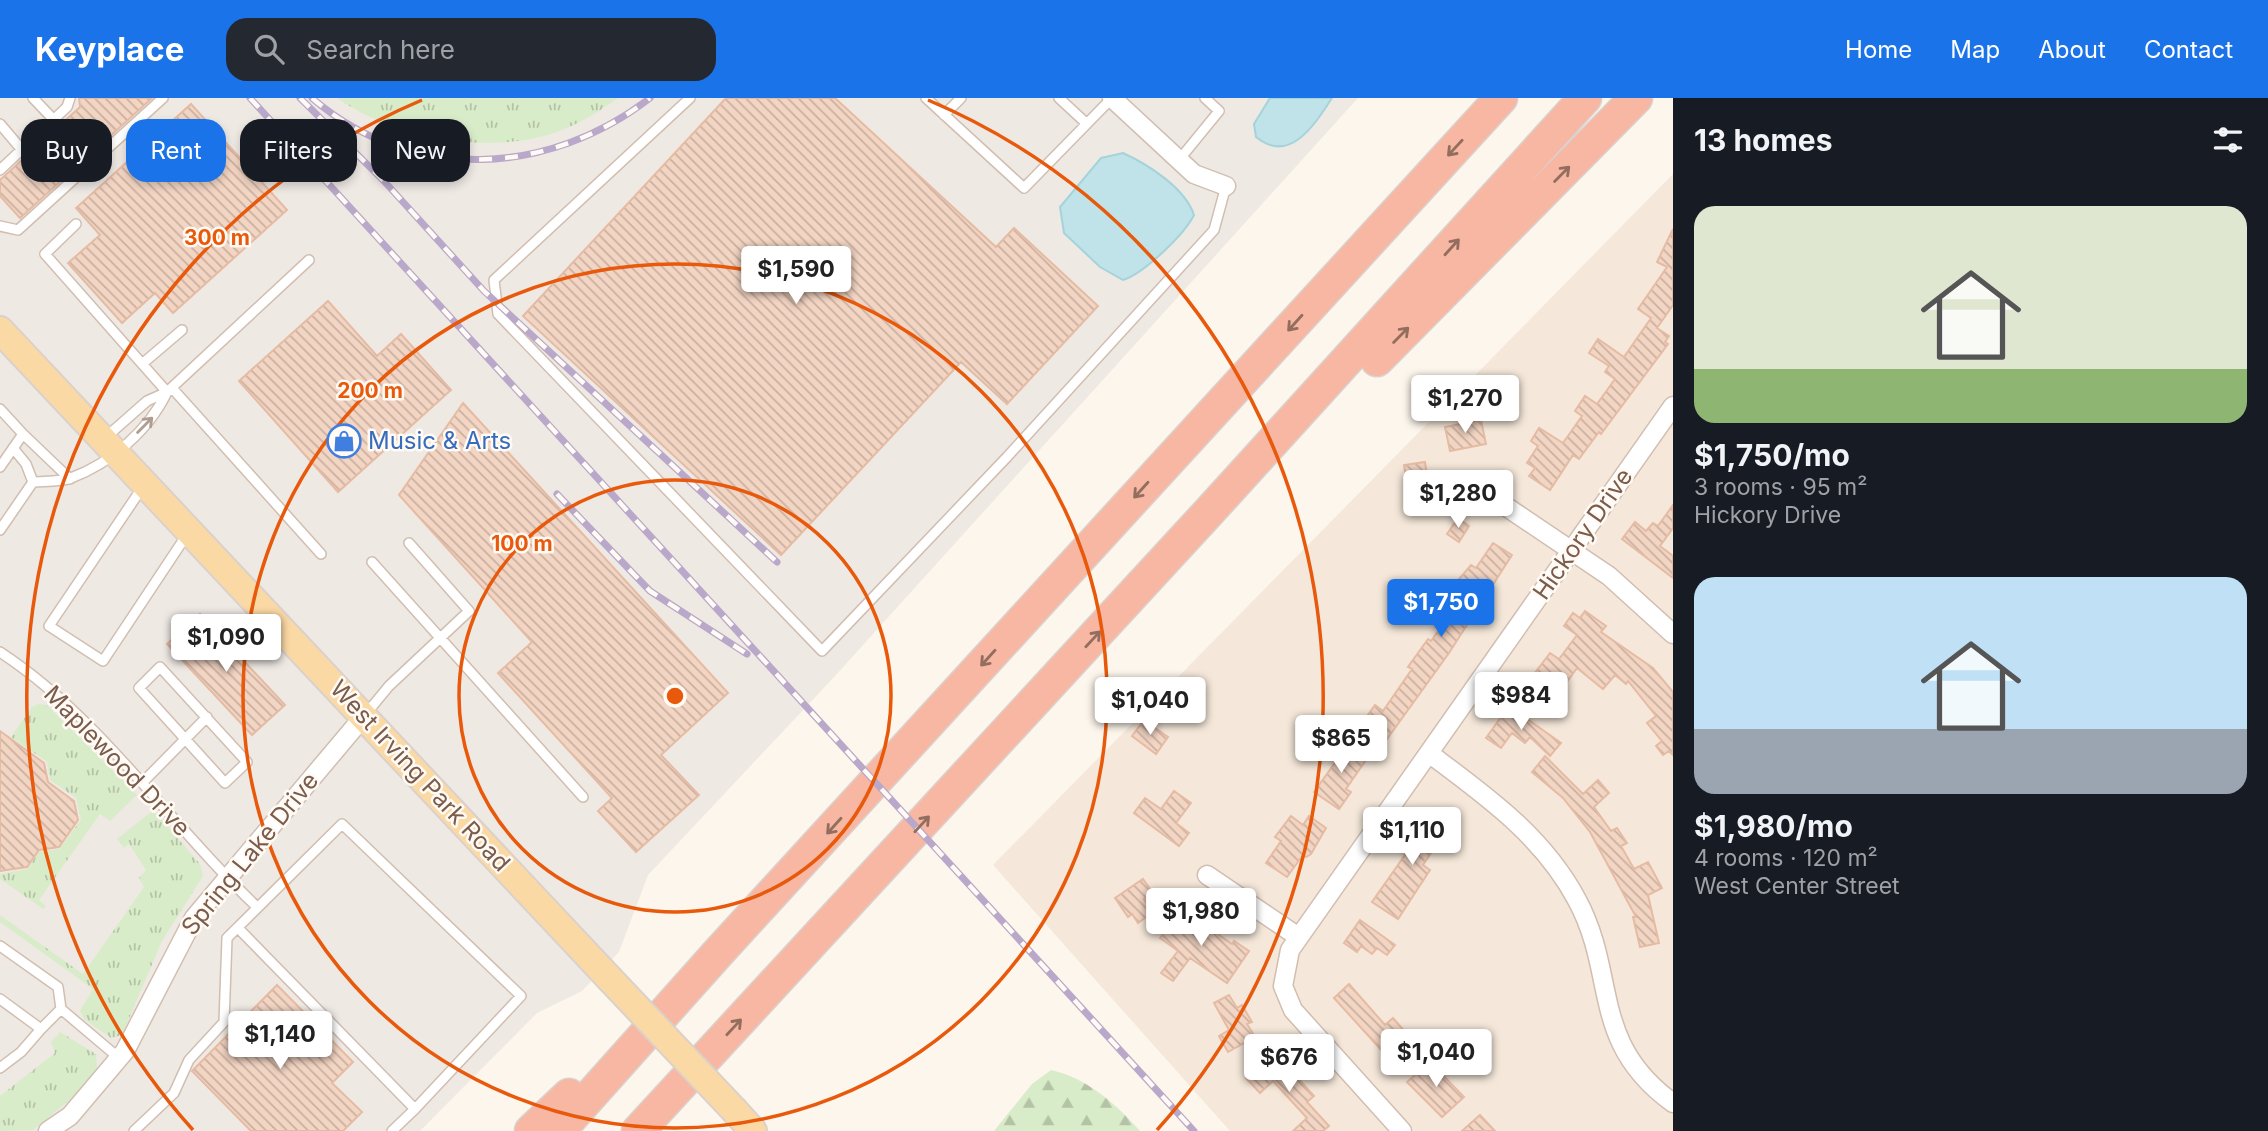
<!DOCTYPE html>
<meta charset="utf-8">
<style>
:root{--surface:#171b24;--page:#242831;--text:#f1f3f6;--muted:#9ea1a6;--accent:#1a73e8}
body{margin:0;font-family:Inter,sans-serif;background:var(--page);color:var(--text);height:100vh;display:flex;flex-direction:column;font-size:26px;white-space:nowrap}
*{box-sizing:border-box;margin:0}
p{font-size:23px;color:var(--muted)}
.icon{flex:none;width:38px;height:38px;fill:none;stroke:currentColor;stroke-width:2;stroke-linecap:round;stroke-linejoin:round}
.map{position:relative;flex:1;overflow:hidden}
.details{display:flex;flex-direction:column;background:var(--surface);width:595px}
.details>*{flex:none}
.banner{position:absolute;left:21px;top:21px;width:665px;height:63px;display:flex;gap:14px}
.price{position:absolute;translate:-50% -60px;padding:0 16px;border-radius:7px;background:#fff;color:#222;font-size:23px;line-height:46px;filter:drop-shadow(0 2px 4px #0008)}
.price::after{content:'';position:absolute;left:50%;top:42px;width:21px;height:16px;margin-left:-10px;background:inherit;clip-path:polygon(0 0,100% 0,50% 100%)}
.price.on{background:var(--accent);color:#fff}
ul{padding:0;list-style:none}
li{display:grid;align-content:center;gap:14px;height:371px;padding:0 21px}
li span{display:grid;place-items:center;height:217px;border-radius:21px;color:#555}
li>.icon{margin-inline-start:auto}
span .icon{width:126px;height:126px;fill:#fffc;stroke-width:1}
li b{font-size:30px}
h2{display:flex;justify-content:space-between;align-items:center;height:84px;padding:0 21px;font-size:30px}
.tag{padding:0 24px;border-radius:21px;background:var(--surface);box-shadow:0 4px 10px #0003;font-size:24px;line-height:63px}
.tag.on{background:var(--accent);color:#fff}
header{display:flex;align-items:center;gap:42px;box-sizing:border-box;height:98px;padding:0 35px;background:var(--accent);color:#fff}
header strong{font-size:33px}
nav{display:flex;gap:38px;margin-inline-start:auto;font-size:24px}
.search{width:490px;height:63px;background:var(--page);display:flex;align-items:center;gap:18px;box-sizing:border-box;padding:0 24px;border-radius:21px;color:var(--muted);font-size:26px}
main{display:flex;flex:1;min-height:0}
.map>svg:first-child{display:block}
</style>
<header>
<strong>Keyplace</strong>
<div class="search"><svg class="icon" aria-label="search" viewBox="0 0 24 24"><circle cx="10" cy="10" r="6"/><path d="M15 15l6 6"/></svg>Search here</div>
<nav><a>Home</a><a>Map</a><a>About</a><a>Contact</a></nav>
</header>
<main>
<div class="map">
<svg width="1673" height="1033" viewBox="0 0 1673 1033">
<defs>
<pattern id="grass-tufts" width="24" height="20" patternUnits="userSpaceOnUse" patternTransform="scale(1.75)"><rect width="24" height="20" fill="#d8ecc9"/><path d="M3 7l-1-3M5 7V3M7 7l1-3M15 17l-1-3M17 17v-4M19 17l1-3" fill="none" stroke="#b4c2a5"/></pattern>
<pattern id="forest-firs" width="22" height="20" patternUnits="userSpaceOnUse" patternTransform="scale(1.75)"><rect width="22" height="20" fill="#d8ecc9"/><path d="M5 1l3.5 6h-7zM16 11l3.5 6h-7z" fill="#b4c2a5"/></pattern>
<pattern id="building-back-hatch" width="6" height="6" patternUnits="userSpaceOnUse" patternTransform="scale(1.75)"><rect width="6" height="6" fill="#f3d5c3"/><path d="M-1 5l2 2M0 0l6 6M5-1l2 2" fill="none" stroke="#cab0a1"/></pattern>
</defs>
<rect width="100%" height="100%" fill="#fdf6ec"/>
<path fill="#f5e8da" d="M1673 76V1033H1230L993 767Z"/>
<path fill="#efe9e4" d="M0 0H1358L835 578 648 777 619 854 582 893 537 915 420 1033H0Z"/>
<path fill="url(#grass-tufts)" d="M337 0H618C603 11 584 23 567 30 498 60 397 42 337 0Z
M38 606 47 607 137 697 110 723 100 716 39 802 46 808 43 811 0 781V776L27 771 39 754 59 751 81 722 76 700 50 682 47 664 11 639 32 609Z
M151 714 157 716 200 766 203 778 162 843 122 937 111 940 84 921 80 913 93 891 0 824V817L83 876 144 789 139 780 146 772 129 746 124 750 117 741Z
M60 934 96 956 97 971 72 1000 33 1032 0 1033V998L55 955 51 944Z"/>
<path fill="url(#forest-firs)" d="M1051 972C1087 980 1116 1006 1140 1033H994L1032 986Z"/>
<path fill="#bfe3e8" stroke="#a5d3da" stroke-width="2" d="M1270 0H1332C1315 26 1290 67 1256 39L1254 26Z
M1123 55C1149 67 1185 90 1194 117 1184 137 1143 176 1123 182L1100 169 1064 135 1060 109 1101 60Z"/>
<path fill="url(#building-back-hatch)" stroke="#e6bba3" stroke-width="2" d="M79 0H152L20 120 0 98V82L80 9Z
M726 0H835L996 149 1014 130 1098 208 1007 306 961 264 781 457 523 218Z
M191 6 287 112 173 215 155 195 122 225 68 165 100 137 76 110Z
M1673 131V207L1657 230 1669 238 1665 244 1668 246 1601 336 1599 334 1579 361 1573 357 1550 392 1529 378 1535 370 1527 365 1538 348 1531 343 1539 330 1563 345 1582 318 1575 313 1585 298 1597 306 1615 281 1605 274 1609 268 1589 255 1598 241 1624 259 1651 220 1638 211 1667 169 1657 164Z
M328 203 377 258 401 236 451 292 338 394 239 283Z
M463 305 728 595 661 657 699 697 636 754 598 713 612 700 498 575 532 544 399 397Z
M1481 322 1486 346 1450 353 1445 329Z
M1425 364 1428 385 1438 384 1440 398 1410 403 1404 367Z
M1673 407V430L1660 448 1673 458V480L1622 441 1635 424 1646 433 1653 425 1658 428Z
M1458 420 1469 428 1459 444 1447 436Z
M1493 445 1512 457 1449 555 1387 641 1363 624 1375 607 1383 613 1412 571 1408 569 1428 541 1431 543 1460 502 1448 494 1471 467 1476 470Z
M1585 513 1606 528 1601 534 1653 570 1673 594V657L1669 653 1663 657 1656 648 1662 643 1647 625 1656 618 1628 583 1626 586 1615 577 1603 591 1577 570 1561 592 1551 584 1543 595 1528 584 1550 555 1559 561 1577 537 1564 528 1573 515 1580 520Z
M200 516 285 607 252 637 167 546Z
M1509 608 1561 645 1550 658 1530 639 1525 645 1512 635 1501 650 1486 640Z
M1144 622 1168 639 1156 656 1132 638Z
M0 633 44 665 48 684 74 703 78 722 59 749 39 752 27 769 0 773Z
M1344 642 1368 659 1346 691 1351 694 1339 711 1314 694 1337 662 1332 659Z
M1545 658 1583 696 1598 682 1609 695 1594 709 1611 733 1617 730 1627 745 1621 748 1634 771 1648 764 1662 790 1648 797 1659 845 1640 849 1633 819H1636L1590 734 1563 700 1532 674Z
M1174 693 1191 705 1176 725 1189 735 1179 748 1134 715 1145 700 1161 711Z
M1438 710 1454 721 1423 767 1430 772 1398 821 1372 804Z
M1291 718 1303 727 1309 718 1326 730 1311 756 1306 759 1303 757 1287 779 1266 765 1281 743 1275 739Z
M1143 781 1153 795 1144 801 1153 814 1138 825 1132 816 1128 819 1115 800Z
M1181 810 1232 846 1234 843 1249 853 1227 885 1190 860 1173 883 1161 875 1178 853 1160 840Z
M1360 822 1395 847 1387 857 1377 850 1372 856 1361 848 1357 854 1344 845Z
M1349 886 1385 927 1393 920 1406 935 1384 955 1334 900Z
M277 887 353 964 332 985 362 1014 343 1033H251L192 973Z
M1229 897 1237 910 1242 907 1252 924 1247 926 1255 939 1228 954 1219 938 1229 932 1214 905Z
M1269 960 1287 981 1293 975 1314 998 1307 1004 1329 1028 1323 1033H1293L1307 1020 1273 983 1260 995 1246 980Z
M1430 964 1464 999 1442 1019 1407 984Z
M1480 1017 1495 1033H1462Z"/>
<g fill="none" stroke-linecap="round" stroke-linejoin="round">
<defs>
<path id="service" d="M33 0 54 22
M690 0 494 182 498 216 822 553 1007 359 1214 132 1226 88
M926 0 1024 90 1112 0
M1059 0 1087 26
M944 17 961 0
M0 26 22 52
M1179 62 1219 13 1205 0
M0 72 67 9 70 0
M76 126 45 156 167 294
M0 128 18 132 163 0
M142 266 182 232
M172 290 321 456
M0 311 23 336 0 369
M23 336 70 381
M105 340 147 303 167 294 309 162
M13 350 26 366 33 384
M144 387 49 528 103 563 188 435
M0 432 33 384C45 383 60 384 71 380 111 365 149 332 167 294
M372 464 583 699
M0 554C102 621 170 727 257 809
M160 569 247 664 225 685 139 590Z
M365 617 389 588 469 513 409 445
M143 684 207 619
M238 830 415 1011 392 1033
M0 848 58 889 61 911 119 960
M0 901 41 931 61 911
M0 970 21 954 41 931
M134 1033 174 995 189 962 224 924 227 840 342 726 521 898 415 1011"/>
<path id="minor" d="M1112 0 1194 76 1226 88
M1480 391 1609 478 1673 536
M1430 656C1486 698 1543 738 1577 802 1618 878 1589 944 1673 1005
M1207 777 1297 838
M48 1033 70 1018 125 953 194 820 364 618
M1402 1033 1293 912 1283 888 1290 852 1673 308"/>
<path id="primary" d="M0 232 609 880
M735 1013 753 1033"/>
<path id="motorway" d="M1377 262 1636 0
M531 1033 569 997
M559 1033 717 856 1501 0
M638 1033 1207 416 1585 0"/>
</defs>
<use href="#service" stroke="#d1beb0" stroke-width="12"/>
<use href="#minor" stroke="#d1beb0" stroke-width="21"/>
<use href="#primary" stroke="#dad1cd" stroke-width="30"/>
<use href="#motorway" stroke="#dad1cd" stroke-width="35"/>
<use href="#service" stroke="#fff" stroke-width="9"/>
<use href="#minor" stroke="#fff" stroke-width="18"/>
<use href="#primary" stroke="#fbd9a5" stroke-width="26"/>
<use href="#motorway" stroke="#f7b7a3" stroke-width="32"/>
<defs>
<path id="rail" d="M250 0 1194 1033
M300 0 383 82 484 193 777 464
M312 0C412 86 549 78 650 0
M557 396 650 493 747 556"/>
</defs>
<use href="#rail" stroke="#b9a8c9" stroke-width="7"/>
<use href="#rail" stroke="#fffaf3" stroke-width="4.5" stroke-dasharray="13" stroke-linecap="butt"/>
<defs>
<path id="primary-bridge" d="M609 880 735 1013"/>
</defs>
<use href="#primary-bridge" stroke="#dad1cd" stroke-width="30" stroke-linecap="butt"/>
<use href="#primary-bridge" stroke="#fbd9a5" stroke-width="26"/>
</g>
<defs><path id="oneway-shaft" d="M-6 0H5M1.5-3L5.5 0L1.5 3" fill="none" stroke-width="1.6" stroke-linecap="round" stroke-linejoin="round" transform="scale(1.75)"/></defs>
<g stroke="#936e5e">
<use href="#oneway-shaft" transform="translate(1455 50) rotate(133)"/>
<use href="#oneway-shaft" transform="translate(1562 76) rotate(-45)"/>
<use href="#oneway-shaft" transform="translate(1452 149) rotate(-48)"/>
<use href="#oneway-shaft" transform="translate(1295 225) rotate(132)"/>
<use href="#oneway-shaft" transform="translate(1401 237) rotate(-45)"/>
<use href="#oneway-shaft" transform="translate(1141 392) rotate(132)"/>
<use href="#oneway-shaft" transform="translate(1093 541) rotate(-47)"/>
<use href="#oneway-shaft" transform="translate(988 560) rotate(132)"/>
<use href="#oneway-shaft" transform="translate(922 726) rotate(-47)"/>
<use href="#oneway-shaft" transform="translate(834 728) rotate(132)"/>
<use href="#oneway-shaft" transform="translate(734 929) rotate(-47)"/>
</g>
<use stroke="#af9d94" href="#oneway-shaft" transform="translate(145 327) rotate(-45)"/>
<g fill="none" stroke="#e8590c" stroke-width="3.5">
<circle cx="675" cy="598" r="216"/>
<circle cx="675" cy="598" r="432"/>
<path d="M193 1032A648 648 0 0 1 422 2M928 2A648 648 0 0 1 1157 1032"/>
</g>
<defs>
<symbol id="shop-ring" viewBox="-11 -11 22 22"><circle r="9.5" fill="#fffaf3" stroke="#3f7fe0" stroke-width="1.5"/><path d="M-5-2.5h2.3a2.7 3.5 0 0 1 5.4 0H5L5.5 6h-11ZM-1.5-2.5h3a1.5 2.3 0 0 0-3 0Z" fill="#3f7fe0"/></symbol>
</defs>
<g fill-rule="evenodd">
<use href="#shop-ring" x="325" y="324" width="38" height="38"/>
</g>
<g text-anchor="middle" stroke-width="5" stroke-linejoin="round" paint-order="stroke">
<g font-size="24" fill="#366cbe" stroke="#fffaf3" text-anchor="start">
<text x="368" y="351">Music &amp; Arts</text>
</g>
<g font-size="24" fill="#7a5c4d" stroke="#fffaf3">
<text transform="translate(1583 436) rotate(-55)" y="8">Hickory Drive</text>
<text transform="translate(117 663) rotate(46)" y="8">Maplewood Drive</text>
<text transform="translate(420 678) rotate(47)" y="8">West Irving Park Road</text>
<text transform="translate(250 756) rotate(-51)" y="8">Spring Lake Drive</text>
</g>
</g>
<circle cx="675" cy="598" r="10" fill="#e8590c" stroke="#fffaf3" stroke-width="3.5"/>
<g font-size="21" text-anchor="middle" font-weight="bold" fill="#e8590c" stroke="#fffaf3" stroke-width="5" stroke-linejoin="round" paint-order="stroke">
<text x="217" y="147">300 m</text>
<text x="370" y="300">200 m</text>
<text x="522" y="453">100 m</text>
</g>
</svg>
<b class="price" style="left:796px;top:208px">$1,590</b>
<b class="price" style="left:1465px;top:337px">$1,270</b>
<b class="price" style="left:1458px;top:432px">$1,280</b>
<b class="price on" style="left:1441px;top:541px">$1,750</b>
<b class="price" style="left:226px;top:576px">$1,090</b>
<b class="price" style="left:1521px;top:634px">$984</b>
<b class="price" style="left:1150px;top:639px">$1,040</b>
<b class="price" style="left:1341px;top:677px">$865</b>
<b class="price" style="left:1412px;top:769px">$1,110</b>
<b class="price" style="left:1201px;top:850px">$1,980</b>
<b class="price" style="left:280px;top:973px">$1,140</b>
<b class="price" style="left:1436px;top:991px">$1,040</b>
<b class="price" style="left:1289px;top:996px">$676</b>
<div class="banner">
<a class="tag">Buy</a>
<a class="tag on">Rent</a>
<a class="tag">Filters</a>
<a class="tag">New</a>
</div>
</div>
<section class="details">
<h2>13 homes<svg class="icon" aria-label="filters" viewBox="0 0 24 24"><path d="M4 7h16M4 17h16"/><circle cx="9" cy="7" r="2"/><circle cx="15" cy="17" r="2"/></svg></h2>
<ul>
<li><span style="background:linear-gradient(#dfe7d0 75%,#8fb573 0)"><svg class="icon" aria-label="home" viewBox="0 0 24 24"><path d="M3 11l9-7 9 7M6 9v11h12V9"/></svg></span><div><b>$1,750/mo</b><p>3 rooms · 95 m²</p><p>Hickory Drive</p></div></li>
<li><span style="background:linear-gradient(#bfe0f5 70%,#9aa5b1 0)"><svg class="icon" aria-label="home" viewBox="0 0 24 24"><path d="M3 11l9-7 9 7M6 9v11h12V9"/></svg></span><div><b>$1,980/mo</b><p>4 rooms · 120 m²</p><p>West Center Street</p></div></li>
</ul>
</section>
</main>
